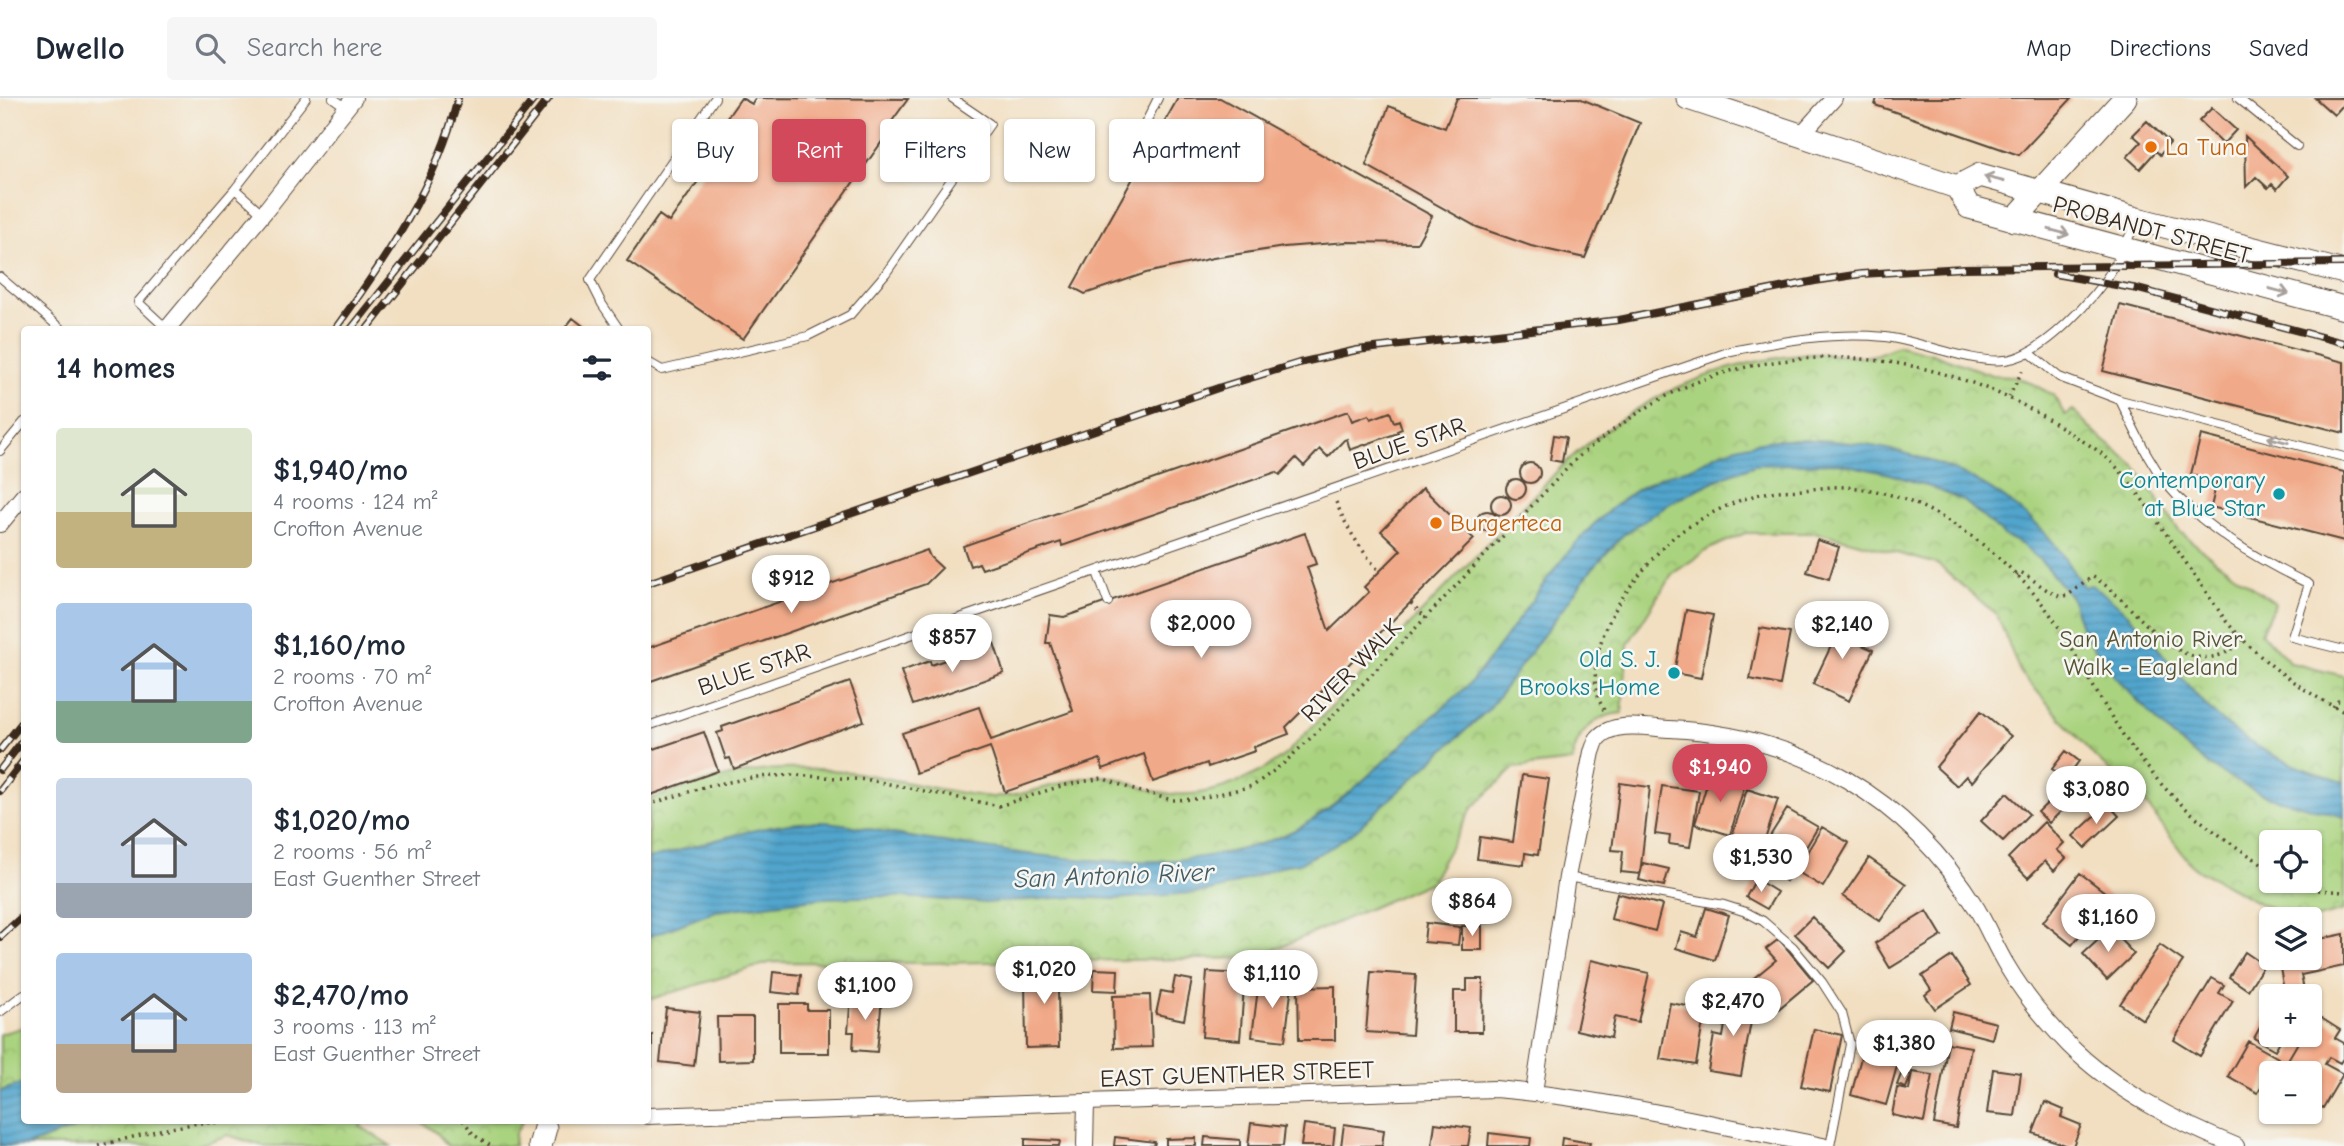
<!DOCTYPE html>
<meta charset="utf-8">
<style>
:root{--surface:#fff;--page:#f6f6f7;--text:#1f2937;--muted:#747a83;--line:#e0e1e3;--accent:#d1495b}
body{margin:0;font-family:"Comic Neue",sans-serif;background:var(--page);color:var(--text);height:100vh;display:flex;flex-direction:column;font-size:26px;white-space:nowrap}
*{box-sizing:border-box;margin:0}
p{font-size:23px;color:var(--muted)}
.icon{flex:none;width:38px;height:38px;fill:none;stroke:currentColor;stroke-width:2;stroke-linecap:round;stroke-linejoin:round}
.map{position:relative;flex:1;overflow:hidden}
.drawer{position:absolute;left:21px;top:228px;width:630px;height:798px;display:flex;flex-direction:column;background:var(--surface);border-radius:7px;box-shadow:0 2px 5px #0004}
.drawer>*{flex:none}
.hud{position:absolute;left:672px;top:21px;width:665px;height:63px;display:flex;gap:14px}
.controls{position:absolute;left:2259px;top:732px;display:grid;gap:14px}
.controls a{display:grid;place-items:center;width:63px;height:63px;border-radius:7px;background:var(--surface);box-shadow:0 2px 5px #0004;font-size:35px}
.price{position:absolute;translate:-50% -60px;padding:0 16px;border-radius:24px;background:#fff;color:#222;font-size:23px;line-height:46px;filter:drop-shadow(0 2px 4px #0008)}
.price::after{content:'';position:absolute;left:50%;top:42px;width:21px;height:16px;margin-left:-10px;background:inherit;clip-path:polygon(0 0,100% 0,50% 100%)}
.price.selected{background:var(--accent);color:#fff}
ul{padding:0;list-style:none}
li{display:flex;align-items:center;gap:21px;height:175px;padding:0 35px}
li span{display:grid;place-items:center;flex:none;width:196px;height:140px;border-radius:7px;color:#555}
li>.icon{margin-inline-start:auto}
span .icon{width:84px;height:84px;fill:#fffc;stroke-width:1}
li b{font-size:30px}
h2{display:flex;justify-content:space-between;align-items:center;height:84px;padding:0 35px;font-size:30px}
.tag{padding:0 24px;border-radius:7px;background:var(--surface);box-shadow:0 2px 5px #0004;font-size:24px;line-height:63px}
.tag.selected{background:var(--accent);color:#fff}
header{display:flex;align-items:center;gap:42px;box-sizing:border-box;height:98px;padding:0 35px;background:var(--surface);border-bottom:2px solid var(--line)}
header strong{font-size:33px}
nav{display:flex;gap:38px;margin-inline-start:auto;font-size:24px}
.search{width:490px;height:63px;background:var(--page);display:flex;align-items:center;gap:18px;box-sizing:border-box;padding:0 24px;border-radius:7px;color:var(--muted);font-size:26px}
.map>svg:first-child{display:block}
</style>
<header>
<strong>Dwello</strong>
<div class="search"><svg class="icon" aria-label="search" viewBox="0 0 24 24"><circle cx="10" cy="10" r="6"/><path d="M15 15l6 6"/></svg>Search here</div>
<nav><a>Map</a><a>Directions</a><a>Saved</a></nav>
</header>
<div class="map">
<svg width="2344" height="1048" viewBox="0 0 2344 1048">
<defs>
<pattern id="park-crowns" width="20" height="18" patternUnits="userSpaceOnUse" patternTransform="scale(1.75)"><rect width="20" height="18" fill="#aad37f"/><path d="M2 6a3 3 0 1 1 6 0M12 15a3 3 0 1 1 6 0" fill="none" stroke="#93b56d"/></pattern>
<pattern id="water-rules" width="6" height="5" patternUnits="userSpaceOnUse" patternTransform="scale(1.75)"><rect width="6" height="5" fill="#51a5cd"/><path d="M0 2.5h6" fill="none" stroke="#4487a6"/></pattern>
</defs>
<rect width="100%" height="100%" fill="#f6f6f2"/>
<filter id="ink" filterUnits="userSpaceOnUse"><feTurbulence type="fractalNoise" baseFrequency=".0143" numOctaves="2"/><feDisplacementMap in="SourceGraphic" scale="14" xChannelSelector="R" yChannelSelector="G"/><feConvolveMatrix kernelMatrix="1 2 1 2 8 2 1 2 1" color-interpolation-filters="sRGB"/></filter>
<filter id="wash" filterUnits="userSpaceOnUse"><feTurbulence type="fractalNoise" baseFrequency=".00686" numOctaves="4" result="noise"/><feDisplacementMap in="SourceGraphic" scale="28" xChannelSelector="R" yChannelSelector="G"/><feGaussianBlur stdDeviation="1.57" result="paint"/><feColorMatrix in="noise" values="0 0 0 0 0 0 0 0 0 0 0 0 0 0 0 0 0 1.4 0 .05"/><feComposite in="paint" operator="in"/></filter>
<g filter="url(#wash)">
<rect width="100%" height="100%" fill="#f2dfc1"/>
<path fill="url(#park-crowns)" stroke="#727e4e" stroke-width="2" fill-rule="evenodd" d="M1899 248 1937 257 1992 277 2011 278 2027 283 2053 297 2065 317 2073 312 2095 335 2136 369 2179 433 2216 463 2275 505 2261 535 2291 565 2344 578V813L2310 822 2289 821 2193 769 2145 705 2095 659 2020 574 1997 517 1937 466 1841 440 1820 435H1745L1709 451 1672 476 1628 546 1622 615C1594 617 1576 635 1572 663L1514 670 1472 710 1431 784 1255 860 929 865 772 864 648 902V702C692 687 737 673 784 671 854 666 924 693 992 699 1028 699 1062 681 1097 678 1117 677 1135 688 1154 693 1199 705 1253 683 1287 655L1565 365C1637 301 1712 264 1810 256 1829 254 1849 260 1869 258 1879 257 1888 250 1899 248ZM2272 744H2310V782H2272Z
M24 929V1022H365L360 1028 391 1048H263L228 1037 196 1048H0V936Z
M419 1022H523L515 1036 514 1048H448L437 1035Z"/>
<path fill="url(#water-rules)" stroke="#466876" stroke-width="2" d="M1785 341C1881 341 1973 363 2043 433 2060 449 2070 471 2084 489L2091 487C2144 519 2172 576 2216 618 2250 650 2300 672 2344 684V719L2266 698 2247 689 2210 668 2172 638 2115 579 2082 532 2071 499 2041 463 2021 446 2006 439 1964 403 1933 390 1890 376 1838 365 1755 367 1723 379 1671 404 1623 437 1592 471 1489 611 1356 732 1327 752 1299 765 1281 768 1230 788 1206 794 1115 801 1072 799 986 805 888 798 824 800 716 813 648 839V761C702 747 764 724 820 724 848 724 888 736 917 740 1036 757 1184 787 1297 731 1339 709 1387 660 1423 627 1443 609 1463 595 1480 573 1535 505 1577 417 1661 379 1671 375 1681 373 1692 369 1700 366 1707 361 1715 357 1737 347 1761 343 1785 341Z
M24 985V1022H97L27 1048H0V993Z"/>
<g id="blocks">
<path fill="#f1aa89" d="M741 0 752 6 756 0 908 1 887 30 890 32 743 241 627 163 659 117 669 124 723 48 712 41Z
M1178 0H1220L1432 118 1417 145 1347 144 1284 149 1213 160 1146 175 1085 196 1072 189Z
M1457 0H1579L1640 25 1585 160 1531 148 1477 129 1366 67 1389 8 1445 30Z
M1877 0H2072L2019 57 1875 7Z
M2315 0H2344V6L2334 17Z
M2212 10 2236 32 2223 46 2199 23Z
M2147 23 2170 45 2160 57 2156 53 2140 71 2127 59 2141 44 2133 37Z
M2245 38 2288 78 2277 91 2272 86 2268 90 2256 79 2246 89Z
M2120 207 2344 264V335L2103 273Z
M573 220 587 231H564Z
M1348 313 1352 323 1369 317 1371 321 1390 314 1394 324 1399 322 1402 331 1397 333 1398 335 1350 352 1347 341 1344 342 1328 359 1320 351 1304 368 1296 360 1280 377 1276 374 1062 448 1061 444 982 471 979 465 970 468 963 448Z
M1554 337 1566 339 1562 364 1550 362Z
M2201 337 2344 374V443L2211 409 2217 383 2191 376Z
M1520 375a10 10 0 1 1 20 0a10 10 0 1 1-20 0Z
M1506 391a10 10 0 1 1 20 0a10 10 0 1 1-20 0Z
M1423 390 1474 441 1286 629 1289 636 1254 649 1255 653 1208 669 1207 665 1153 684 1144 656 1103 671 1100 661 1005 694 990 649 916 675 902 635 979 609 991 642 1073 613 1050 545H1046L1050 517 1064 519 1305 435 1316 466 1307 469 1329 533 1369 494 1364 489 1401 452 1381 433Z
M1491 407a10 10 0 1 1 20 0a10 10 0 1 1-20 0Z
M1477 423a10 10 0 1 1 20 0a10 10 0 1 1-20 0Z
M1817 442 1839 449 1829 481 1807 474Z
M927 452 930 459 942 470 926 486 648 584V550Z
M1686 512 1713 517 1701 580 1674 575Z
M1828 519 1850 530 1846 540 1873 552 1849 603 1813 586 1833 544 1820 538Z
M1760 530 1790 535 1780 587 1750 581Z
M994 545 1004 575 913 607 901 573 930 563 931 567Z
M850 584 864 623 734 671 730 660 726 661 717 635 723 633 722 629Z
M1981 613 2011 638 1972 684 1966 678 1957 688 1936 669Z
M704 634 718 673 648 698V653Z
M2066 653 2079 663 2066 681 2052 671Z
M2080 674 2090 685 2049 725 2038 714Z
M1710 676 1745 686 1730 737 1695 726Z
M1522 677 1549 681 1538 757 1525 755 1524 767 1477 761 1480 739 1513 744Z
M1620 685 1650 689 1640 776 1621 774 1623 753 1612 752Z
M1662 688 1699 693 1690 749 1669 746 1670 738 1655 736Z
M1747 691 1778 701 1763 748 1732 738Z
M2007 695 2029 716 2003 743 1981 723Z
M2108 706 2119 718 2085 750 2073 738Z
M1787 711 1818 729 1786 783 1760 767 1774 744 1768 741Z
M2044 724 2064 745 2057 752 2066 760 2054 773 2045 763 2028 780 2008 760Z
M1822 729 1849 745 1823 789 1796 773Z
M1869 760 1906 786 1880 823 1843 798Z
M1643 765 1669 771 1664 788 1639 782Z
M2080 775 2110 798 2072 847 2043 824Z
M1756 781 1777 794 1767 811 1746 799Z
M1617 795 1662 807 1655 833 1611 821Z
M1706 810 1729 817 1715 862 1676 850 1681 834 1697 839Z
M1927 813 1942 838 1890 870 1875 845Z
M1812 819 1846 853 1829 870 1795 836Z
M1426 825 1460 829 1458 847 1424 844Z
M1462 828H1482V852H1462Z
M2110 831 2134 856 2107 882 2083 856Z
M2344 836V868L2301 877 2305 898H2285L2278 859H2310V843Z
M1779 841 1813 882 1769 919 1759 907 1769 898 1754 880 1776 862 1766 851Z
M2160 847 2183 863 2143 922 2120 906Z
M2245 854 2264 867 2248 892 2229 879Z
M1952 858 1971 887 1935 911 1925 897 1931 892 1922 878Z
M1591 862 1649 875 1638 924 1615 919 1611 940 1576 932Z
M1067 863V890L1058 891 1059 949 1026 950 1025 878H1045V864Z
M1094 871 1118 872 1117 893 1093 892Z
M773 874 801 877 799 897 771 894Z
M1207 874 1245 876 1240 942 1202 939Z
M1371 874 1416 877 1412 937 1366 934Z
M1175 879 1192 882 1184 922 1156 916 1161 893 1172 895Z
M2212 880 2224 887 2219 895 2233 903 2200 958 2174 942Z
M1467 881H1483L1482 934H1454V893H1467Z
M1259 882 1292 886 1285 943 1252 939Z
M1335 888V942H1299L1298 889Z
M851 897 882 899 877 954 853 952 854 934H848Z
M1150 897 1152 949 1114 950 1113 898Z
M1730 897 1755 902 1741 978 1708 973 1714 937 1723 939Z
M1670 905 1705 911 1696 967 1660 961Z
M779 906H807V912H829V955H779Z
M2272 908V936H2284L2275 952 2254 940Z
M666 910 700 914 694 968 660 964Z
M1953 914 1996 925 1992 941 1949 930Z
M2315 916 2340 932 2335 940 2344 945V959L2340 965 2329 959 2325 966 2343 976 2323 1010 2314 1005 2310 1011V975H2295L2298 971 2286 965 2303 936H2310V924Z
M717 919H753V962L718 963Z
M1814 931 1842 937 1830 994 1801 988Z
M652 937V969H648V938Z
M1867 937 1903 947 1886 1007 1851 997Z
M2248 943 2278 960 2258 995 2228 978Z
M1948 945 1971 949 1956 1030 1934 1026Z
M1993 971 2021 975 2015 1018 1987 1015Z
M1902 974 1911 977 1906 990 1897 987Z
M1912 974 1933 977 1924 1024 1892 1017 1897 990 1909 992Z
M2045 1004 2064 1012 2061 1019 2081 1027 2073 1048H2067L2033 1035Z
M1251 1025 1285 1029 1283 1048H1248Z
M1435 1025 1471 1030 1468 1048H1432Z
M1304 1026 1335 1030 1333 1048H1301Z
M1344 1026 1384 1032 1382 1048H1341Z
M1489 1035 1531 1040 1530 1048H1488Z
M1115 1039 1155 1044 1154 1048H1114Z
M1205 1039 1240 1042V1048H1204Z
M1196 1040V1048H1166V1041Z
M1562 1040 1590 1045 1589 1048H1561Z
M1025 1041 1060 1043 1059 1048H1025Z"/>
</g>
</g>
<g filter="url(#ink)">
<use href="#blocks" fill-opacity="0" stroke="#564536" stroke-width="2"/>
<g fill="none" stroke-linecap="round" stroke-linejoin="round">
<defs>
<path id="lane" d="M333 0 347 10
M2238 0 2297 48
M1131 54 1158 0
M235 91 306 0
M0 179 61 231
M167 231 138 204 235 91 263 116
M619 231 602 206 590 182 715 0
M2030 255 2059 279 2120 302 2344 359
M648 264 662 272 808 238 850 217 886 175 990 26 952 0
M2120 302C2135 333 2153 374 2178 399 2215 437 2262 464 2309 486L2292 539 2344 552
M0 353 24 324
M1097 474 1108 504
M648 628 1731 253C1783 243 1832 234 1885 239 1920 243 1973 266 2005 262 2043 258 2096 199 2115 167 2123 154 2129 138 2136 124
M1567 779 1724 807 1746 814 1763 823 1793 849 1822 884 1842 915 1850 946 1830 1048
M0 914 24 896"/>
<path id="street" d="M1800 38 1834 0
M167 231 266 112 354 0
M0 426 24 397
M1534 994 1567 779 1592 654C1594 650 1595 643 1598 640 1613 622 1650 630 1670 631 1801 637 1908 700 1977 811 1988 830 1996 850 2007 868 2024 897 2046 923 2069 947 2115 993 2177 1024 2236 1048
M648 1018 1495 991C1605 1000 1714 1027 1823 1048
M1085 1048 1086 1004"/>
<path id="secondary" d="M1688 0 1957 89 1969 109 2344 210
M1957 89 1980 77 2137 121 2344 174
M2014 122 2125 0
M540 1048 545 1030"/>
</defs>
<use href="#lane" stroke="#564536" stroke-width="10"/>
<use href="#street" stroke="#564536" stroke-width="18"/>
<use href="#secondary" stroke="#564536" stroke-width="25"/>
<path stroke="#564536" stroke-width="3.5" stroke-dasharray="2 5" stroke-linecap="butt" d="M2009 299 2022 273
M1336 404C1347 431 1361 452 1380 474
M2016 477 2020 474C2032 479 2054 501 2064 498 2073 496 2083 484 2093 479 2133 501 2170 574 2220 557 2229 554 2236 548 2243 543
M1411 505 1426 520
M2333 609 2338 603 2344 604
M1604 612C1581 573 1608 516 1633 485 1647 468 1661 448 1679 435 1703 418 1742 398 1771 394 1781 392 1792 393 1802 392 1816 391 1831 388 1845 389 1924 392 2005 454 2050 516 2075 552 2094 593 2118 629 2129 647 2143 664 2156 680 2188 718 2231 746 2272 772
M648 707 707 688 756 679 793 677 869 682 999 708 1061 688 1102 680 1134 692 1172 702 1197 701 1253 688 1283 666 1318 633 1578 359C1615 330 1651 303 1694 285 1817 237 1960 260 2068 334 2081 342 2096 350 2108 361 2129 380 2144 404 2160 427 2182 459 2204 491 2226 523 2259 562 2299 591 2344 614
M2292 782 2317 792 2344 794
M463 1022 474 1037 491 1048
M98 1048 160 1032 198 1025 304 1022"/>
<use href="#lane" stroke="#fff" stroke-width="8"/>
<use href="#street" stroke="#fff" stroke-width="16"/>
<use href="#secondary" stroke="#fff" stroke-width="23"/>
<defs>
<path id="rail" d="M2055 176 2138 191 2344 245
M335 231C386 161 437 86 458 0
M351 231 535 0
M367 231 549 0
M648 485 1221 289 1299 265 1357 252 1619 222 1815 183 1861 176 1964 170 2344 165
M0 652 24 622
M0 672 24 641
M0 693 24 662
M0 839 24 817"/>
</defs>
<use href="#rail" stroke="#3b2a1e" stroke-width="8"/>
<use href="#rail" stroke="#f6f6f2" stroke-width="5" stroke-dasharray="16" stroke-linecap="butt"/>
</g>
<defs><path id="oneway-shaft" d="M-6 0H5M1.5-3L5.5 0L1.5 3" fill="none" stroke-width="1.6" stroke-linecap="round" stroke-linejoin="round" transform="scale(1.75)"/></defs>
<g stroke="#a79f9a">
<use href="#oneway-shaft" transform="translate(1994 81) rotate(-165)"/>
<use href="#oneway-shaft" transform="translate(2059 134) rotate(15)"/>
<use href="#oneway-shaft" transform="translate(2279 193) rotate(15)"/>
<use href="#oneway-shaft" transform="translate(2278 342) rotate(-166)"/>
</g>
</g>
<g fill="#e8710a" stroke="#f6f6f2" stroke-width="2.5">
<circle cx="2151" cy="49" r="7"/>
<circle cx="1436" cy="425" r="7"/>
</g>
<g fill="#0f9aa8" stroke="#f6f6f2" stroke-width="2.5">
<circle cx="2279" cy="396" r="7"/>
<circle cx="1674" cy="575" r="7"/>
</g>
<g text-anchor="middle" stroke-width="5" stroke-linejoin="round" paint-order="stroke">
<g font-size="24" fill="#c56008" stroke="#f6f6f2" text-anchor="start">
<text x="2165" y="57">La Tuna</text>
<text x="1450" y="433">Burgerteca</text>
</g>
<g font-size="24" fill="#3b2a1e" stroke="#f6f6f2">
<text transform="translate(2152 132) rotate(15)" y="8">PROBANDT STREET</text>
<text transform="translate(1409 345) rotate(-19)" y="8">BLUE STAR</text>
<text transform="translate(754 571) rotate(-19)" y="8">BLUE STAR</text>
<text transform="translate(1351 572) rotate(-46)" y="8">RIVER WALK</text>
<text transform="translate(1237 976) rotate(-2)" y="8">EAST GUENTHER STREET</text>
</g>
<g font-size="24" fill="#0d838f" stroke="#f6f6f2" text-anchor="end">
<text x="2265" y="390">Contemporary<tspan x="2265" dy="28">at Blue Star</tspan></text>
<text x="1660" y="569">Old S. J.<tspan x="1660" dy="28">Brooks Home</tspan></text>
</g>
<g font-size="24" fill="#575436" stroke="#f6f6f2">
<text x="2151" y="549">San Antonio River<tspan x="2151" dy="28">Walk - Eagleland</tspan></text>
</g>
<g font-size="26" font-style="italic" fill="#445b64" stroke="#f6f6f2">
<text transform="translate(1114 777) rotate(-2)" y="9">San Antonio River</text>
</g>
</g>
</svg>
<div class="controls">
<a><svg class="icon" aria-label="locate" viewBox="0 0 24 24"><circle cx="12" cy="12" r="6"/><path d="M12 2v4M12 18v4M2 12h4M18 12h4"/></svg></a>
<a><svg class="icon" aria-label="layers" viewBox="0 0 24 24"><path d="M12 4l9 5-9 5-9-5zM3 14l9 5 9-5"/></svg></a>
<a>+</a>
<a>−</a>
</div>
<b class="price" style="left:791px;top:517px">$912</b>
<b class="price" style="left:1201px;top:562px">$2,000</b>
<b class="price" style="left:1842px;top:563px">$2,140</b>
<b class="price" style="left:952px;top:576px">$857</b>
<b class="price selected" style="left:1720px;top:706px">$1,940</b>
<b class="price" style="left:2096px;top:728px">$3,080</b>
<b class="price" style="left:1761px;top:796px">$1,530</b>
<b class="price" style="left:1472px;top:840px">$864</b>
<b class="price" style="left:2108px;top:856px">$1,160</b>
<b class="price" style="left:1044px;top:908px">$1,020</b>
<b class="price" style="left:1272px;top:912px">$1,110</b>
<b class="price" style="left:865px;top:924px">$1,100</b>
<b class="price" style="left:1733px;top:940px">$2,470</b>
<b class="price" style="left:1904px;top:982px">$1,380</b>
<div class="hud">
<a class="tag">Buy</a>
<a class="tag selected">Rent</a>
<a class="tag">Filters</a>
<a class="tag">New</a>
<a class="tag">Apartment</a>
</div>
<section class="drawer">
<h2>14 homes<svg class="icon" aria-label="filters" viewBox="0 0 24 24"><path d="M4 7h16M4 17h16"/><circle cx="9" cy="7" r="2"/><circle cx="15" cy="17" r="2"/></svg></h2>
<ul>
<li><span style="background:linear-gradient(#dfe7d0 60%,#c2b280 0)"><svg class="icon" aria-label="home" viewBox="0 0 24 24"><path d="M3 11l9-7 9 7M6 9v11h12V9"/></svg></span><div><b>$1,940/mo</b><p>4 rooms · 124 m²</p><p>Crofton Avenue</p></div></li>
<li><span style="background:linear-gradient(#a9c7e8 70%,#7fa58c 0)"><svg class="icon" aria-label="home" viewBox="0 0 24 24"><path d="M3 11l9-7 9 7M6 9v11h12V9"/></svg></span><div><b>$1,160/mo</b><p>2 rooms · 70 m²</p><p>Crofton Avenue</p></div></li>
<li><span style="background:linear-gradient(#c9d6e8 75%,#9aa5b1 0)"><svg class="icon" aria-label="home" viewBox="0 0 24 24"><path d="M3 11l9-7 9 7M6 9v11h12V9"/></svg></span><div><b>$1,020/mo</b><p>2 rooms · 56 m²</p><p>East Guenther Street</p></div></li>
<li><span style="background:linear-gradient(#a9c7e8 65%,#b9a48a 0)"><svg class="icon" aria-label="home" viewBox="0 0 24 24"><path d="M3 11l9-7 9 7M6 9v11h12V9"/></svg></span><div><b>$2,470/mo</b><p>3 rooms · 113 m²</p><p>East Guenther Street</p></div></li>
</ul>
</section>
</div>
